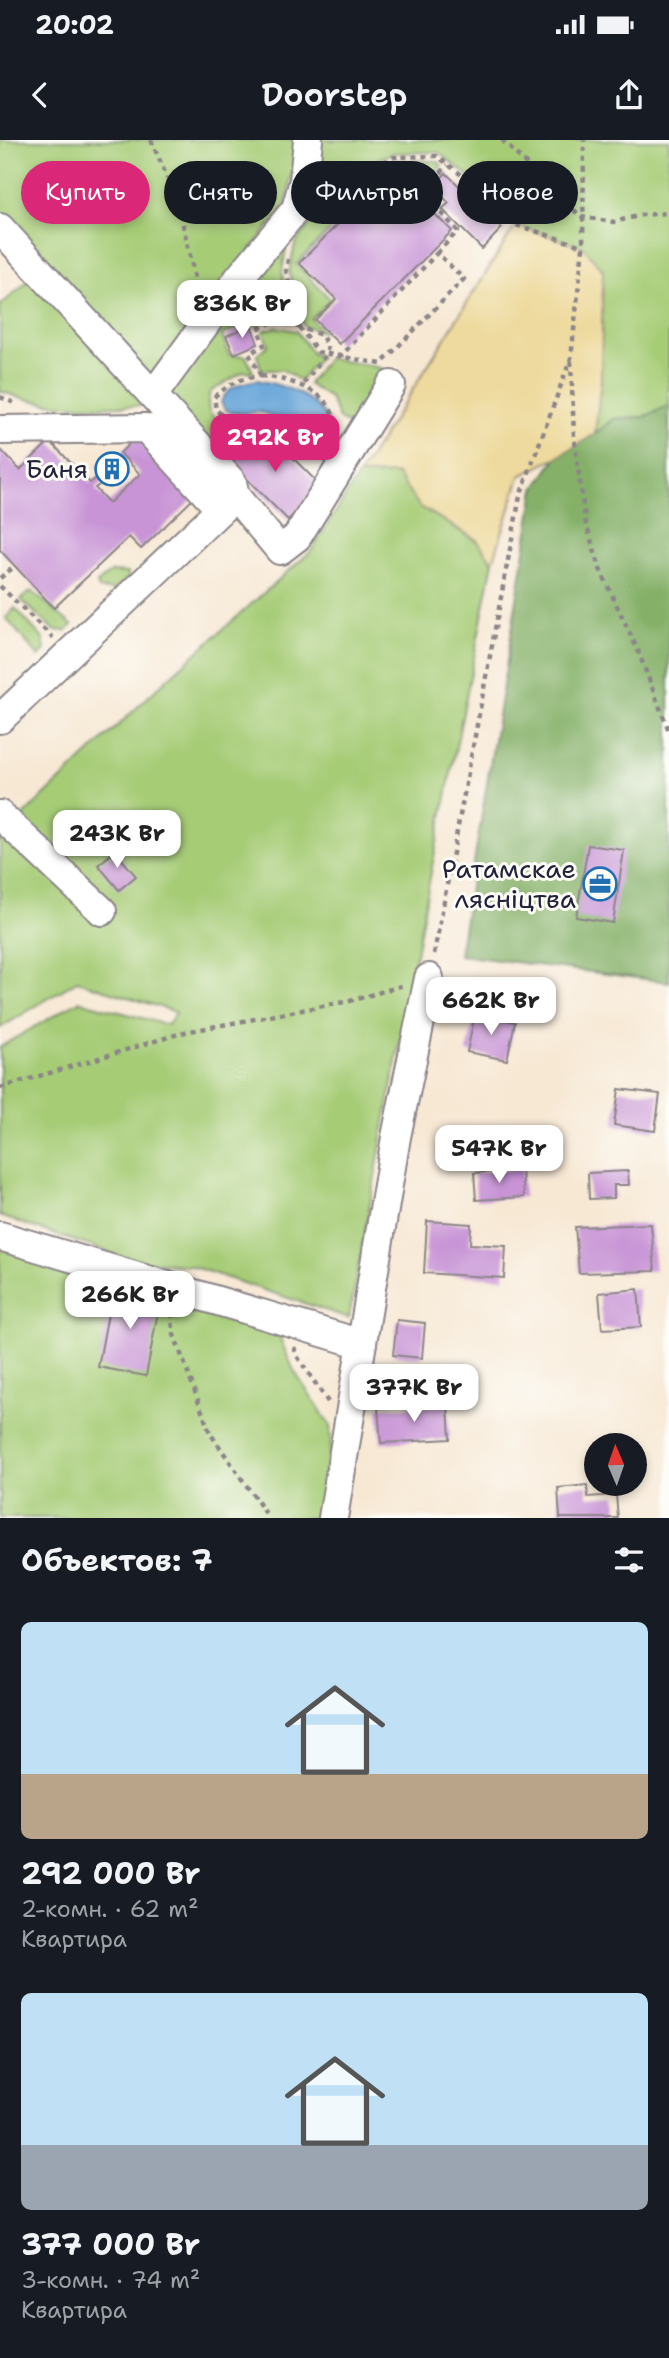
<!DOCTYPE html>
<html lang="ru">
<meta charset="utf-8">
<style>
:root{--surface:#171b24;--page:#20242c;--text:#f1f3f6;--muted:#9ea1a6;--accent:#db2777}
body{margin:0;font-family:"Shantell Sans",sans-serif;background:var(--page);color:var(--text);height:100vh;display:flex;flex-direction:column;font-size:26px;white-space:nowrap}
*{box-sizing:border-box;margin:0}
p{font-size:23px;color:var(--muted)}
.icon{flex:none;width:38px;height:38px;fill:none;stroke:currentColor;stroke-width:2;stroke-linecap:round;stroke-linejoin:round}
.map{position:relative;height:1378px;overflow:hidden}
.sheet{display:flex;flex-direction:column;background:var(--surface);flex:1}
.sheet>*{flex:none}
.guide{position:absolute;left:21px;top:21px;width:628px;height:63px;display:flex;gap:14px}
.needle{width:46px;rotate:358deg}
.controls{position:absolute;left:584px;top:1293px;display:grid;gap:14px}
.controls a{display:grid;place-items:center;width:63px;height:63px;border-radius:50%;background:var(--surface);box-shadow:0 4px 10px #0003;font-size:35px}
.price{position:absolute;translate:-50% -60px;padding:0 16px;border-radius:14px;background:#fff;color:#222;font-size:23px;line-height:46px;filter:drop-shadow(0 2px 4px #0008)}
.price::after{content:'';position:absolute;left:50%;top:42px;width:21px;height:16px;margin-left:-10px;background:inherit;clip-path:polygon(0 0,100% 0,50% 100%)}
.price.current{background:var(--accent);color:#fff}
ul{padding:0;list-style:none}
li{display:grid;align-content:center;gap:14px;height:371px;padding:0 21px}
li span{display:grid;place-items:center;height:217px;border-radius:10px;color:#555}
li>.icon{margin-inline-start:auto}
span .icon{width:126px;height:126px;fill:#fffc;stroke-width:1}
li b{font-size:30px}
h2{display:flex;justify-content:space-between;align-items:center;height:84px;padding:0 21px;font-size:30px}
.pill{padding:0 24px;border-radius:32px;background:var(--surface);box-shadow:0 4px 10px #0003;font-size:24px;line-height:63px}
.pill.current{background:var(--accent);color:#fff}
.status{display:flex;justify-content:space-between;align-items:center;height:49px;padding:0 35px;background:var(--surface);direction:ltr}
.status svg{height:19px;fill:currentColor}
header{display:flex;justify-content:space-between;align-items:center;height:91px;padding:0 21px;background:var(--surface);font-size:32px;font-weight:600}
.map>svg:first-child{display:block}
</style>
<div class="status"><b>20:02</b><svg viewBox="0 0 49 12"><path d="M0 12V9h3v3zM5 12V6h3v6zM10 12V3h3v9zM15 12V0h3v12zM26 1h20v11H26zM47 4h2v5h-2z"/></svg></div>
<header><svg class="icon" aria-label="back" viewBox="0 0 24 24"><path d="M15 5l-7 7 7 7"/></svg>Doorstep<svg class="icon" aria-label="share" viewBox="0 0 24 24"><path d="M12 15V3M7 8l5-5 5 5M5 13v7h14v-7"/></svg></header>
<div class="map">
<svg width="669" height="1378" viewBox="0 0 669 1378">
<rect width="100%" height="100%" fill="#fdfcf7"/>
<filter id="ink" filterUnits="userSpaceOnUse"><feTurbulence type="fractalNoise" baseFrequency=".0143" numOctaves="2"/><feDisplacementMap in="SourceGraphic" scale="14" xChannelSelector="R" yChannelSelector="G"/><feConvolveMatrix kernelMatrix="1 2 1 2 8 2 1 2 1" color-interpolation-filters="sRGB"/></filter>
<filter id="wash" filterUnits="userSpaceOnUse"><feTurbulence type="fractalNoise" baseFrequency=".00686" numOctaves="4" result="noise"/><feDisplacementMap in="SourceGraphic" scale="28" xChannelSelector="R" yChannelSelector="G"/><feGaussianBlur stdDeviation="1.57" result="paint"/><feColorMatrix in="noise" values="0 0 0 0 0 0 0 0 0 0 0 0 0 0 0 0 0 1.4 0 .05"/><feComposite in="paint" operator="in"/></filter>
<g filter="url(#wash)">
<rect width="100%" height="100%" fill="#f7e8d4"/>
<path fill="#a6cc76" stroke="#647758" stroke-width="2" d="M0 0H298L286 64 152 239 0 74Z
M316 0H669V266L644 277 614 279 595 294 601 239 582 107 516 85 521 78 438 12 393 13 353 29 319 55 291 91Z
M394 20 437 21 442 25 417 52 391 28 296 124 331 160 311 179 323 192 303 186 289 132 295 104 327 62 357 38Z
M283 101 287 103 282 133 292 180 274 176 256 186 253 181 222 195 229 215 246 216 253 232H243L210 252C199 288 236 283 259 284L225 319 165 253Z
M30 139 142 257 139 266C86 266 50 269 0 251V166Z
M276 187 296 191 313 214 320 217 300 241 283 230H261L257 214 268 205 263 191Z
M328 218 381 228 385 238 356 289 339 279 330 258 308 244Z
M397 334 419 366 477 401 493 422 432 727 349 1178 191 1126 135 1121 0 1076V907L79 861 168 885 176 872 77 841 0 888V698L167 539 311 411 359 335Z
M111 432 128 433V439L114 450 99 449 97 443Z
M31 451 72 485 66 491 54 490 21 460Z
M15 468 43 499 45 510 39 517 6 478Z
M0 1109 200 1166 279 1196 294 1231 330 1285 331 1303 320 1378H0Z"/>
<path fill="#84b067" stroke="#536951" stroke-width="2" d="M669 266V842L459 815 535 349 556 318 595 294 614 279 644 277Z"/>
<path fill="#eeda9e" stroke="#887e6c" stroke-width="2" d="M516 85 583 107 603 130 601 239 595 294 556 318 520 336 493 422 477 400 419 366 397 334 359 335Z"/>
<path fill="#66a4d8" stroke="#44638a" stroke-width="2" d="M257 240C287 246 313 255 329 281L325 301C299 317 284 273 259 272 245 272 227 279 221 262 227 246 242 243 257 240Z"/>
<g id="blocks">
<path fill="#c894d6" d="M391 31 452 91 339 204 315 180 336 159 299 123Z
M446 33 502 88 482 109 442 69 449 63 441 55 443 50 436 43Z
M251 185 258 204 234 214 226 196Z
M263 288 321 346 288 380 229 321Z
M137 296 195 357 141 409 129 397 54 468 0 410V309L20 330 50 301 90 343 102 333 97 326 112 314 128 332 112 344 107 339 95 348 109 363 140 334 120 313Z
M588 705 624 710 613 783 576 777Z
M115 711 136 736 119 750 98 725Z
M475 874 515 882 507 920 467 912Z
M619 949 660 954 655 991 614 985Z
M522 1029 524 1057 476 1060 474 1033Z
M628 1031 629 1045H614V1058L589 1059 588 1033Z
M427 1081 471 1084 470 1104 506 1106 504 1138 424 1133Z
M651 1084 655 1131 579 1133 575 1087Z
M113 1147 161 1155 146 1236 98 1227Z
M638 1149 641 1187 602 1189 599 1153Z
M397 1180 425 1183 422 1218 393 1215Z
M448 1265 450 1299 381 1303 378 1268Z
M587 1345 588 1357 616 1355 618 1378H560L558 1348Z"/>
</g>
</g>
<g filter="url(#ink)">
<use href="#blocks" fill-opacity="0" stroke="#8c8588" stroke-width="2"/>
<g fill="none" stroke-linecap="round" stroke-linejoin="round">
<defs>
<path id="minor" d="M0 88 232 342 235 356 0 579
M159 247 239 138 296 69 304 40 308 0
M2 290 146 288 220 369
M235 356 280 410 297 397 391 245
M0 675 102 771
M0 1096 362 1204
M333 1378 396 997 429 838"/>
</defs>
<use href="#minor" stroke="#8c8588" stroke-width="32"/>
<path stroke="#8c8588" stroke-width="4.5" stroke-dasharray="5 5" stroke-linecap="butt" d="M151 0 178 63 198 152
M502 0 561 59 582 77 614 82 642 75 669 73
M325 59 352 36 394 17 437 16 458 32 516 85 582 106
M437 113 458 91 422 53 448 25
M288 119 286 131 299 187 318 212 381 224 464 139 437 113 341 216
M571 221 574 297 585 380 600 429 638 511 669 591
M261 236C300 240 355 261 326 309L305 311 265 278 227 279 216 270 214 257C229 244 241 238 261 236Z
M261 236 249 214 264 205 258 189 274 181 299 187 321 195 328 206 326 214 301 247
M0 257 17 264
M0 438 15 426
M0 446 53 498
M434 814 520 356 571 218 583 107 584 0
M0 948 185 892 350 861 404 845
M172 1173 173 1192 210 1293 269 1378
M294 1207 297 1216 328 1262"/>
<use href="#minor" stroke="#fff" stroke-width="28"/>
</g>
</g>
<defs>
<symbol id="building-ring" viewBox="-11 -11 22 22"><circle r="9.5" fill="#fdfcf7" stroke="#1f6fb2" stroke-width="1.5"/><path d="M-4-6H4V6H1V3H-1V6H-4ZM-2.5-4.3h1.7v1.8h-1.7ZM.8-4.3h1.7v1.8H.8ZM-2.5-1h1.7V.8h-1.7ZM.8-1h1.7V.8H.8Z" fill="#1f6fb2"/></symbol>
<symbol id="office-ring" viewBox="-11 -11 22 22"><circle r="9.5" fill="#fdfcf7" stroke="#1f6fb2" stroke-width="1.5"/><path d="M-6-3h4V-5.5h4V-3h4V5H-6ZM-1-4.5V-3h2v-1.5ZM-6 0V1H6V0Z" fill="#1f6fb2"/></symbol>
</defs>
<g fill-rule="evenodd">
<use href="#building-ring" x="93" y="310" width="38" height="38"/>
<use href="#office-ring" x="581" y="725" width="38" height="38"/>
</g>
<g text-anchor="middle" stroke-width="6" stroke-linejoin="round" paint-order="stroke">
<g font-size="26" fill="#22223b" stroke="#fdfcf7" text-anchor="end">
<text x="88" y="338">Баня</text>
<text x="576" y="738">Ратамскае<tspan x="576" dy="30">лясніцтва</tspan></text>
</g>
</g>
</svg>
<div class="controls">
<a><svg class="needle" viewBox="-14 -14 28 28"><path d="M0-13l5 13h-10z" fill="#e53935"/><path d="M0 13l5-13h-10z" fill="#9ea1a6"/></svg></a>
</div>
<b class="price" style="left:242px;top:200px">836K Br</b>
<b class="price current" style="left:275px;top:334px">292K Br</b>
<b class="price" style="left:117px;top:730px">243K Br</b>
<b class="price" style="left:491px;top:897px">662K Br</b>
<b class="price" style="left:499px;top:1045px">547K Br</b>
<b class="price" style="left:130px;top:1191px">266K Br</b>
<b class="price" style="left:414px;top:1284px">377K Br</b>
<div class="guide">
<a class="pill current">Купить</a>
<a class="pill">Снять</a>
<a class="pill">Фильтры</a>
<a class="pill">Новое</a>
</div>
</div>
<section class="sheet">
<h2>Объектов: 7<svg class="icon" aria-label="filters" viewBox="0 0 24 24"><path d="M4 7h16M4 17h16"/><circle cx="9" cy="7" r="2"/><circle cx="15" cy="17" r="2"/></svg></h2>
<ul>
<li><span style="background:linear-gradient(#bfe0f5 70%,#b9a48a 0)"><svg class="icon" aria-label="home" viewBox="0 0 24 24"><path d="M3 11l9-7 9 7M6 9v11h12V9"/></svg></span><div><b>292 000 Br</b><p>2-комн. · 62 m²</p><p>Квартира</p></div></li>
<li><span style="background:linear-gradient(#bfe0f5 70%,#9aa5b1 0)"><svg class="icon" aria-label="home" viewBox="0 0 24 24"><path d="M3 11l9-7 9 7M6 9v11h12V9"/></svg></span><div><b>377 000 Br</b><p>3-комн. · 74 m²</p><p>Квартира</p></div></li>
</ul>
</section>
